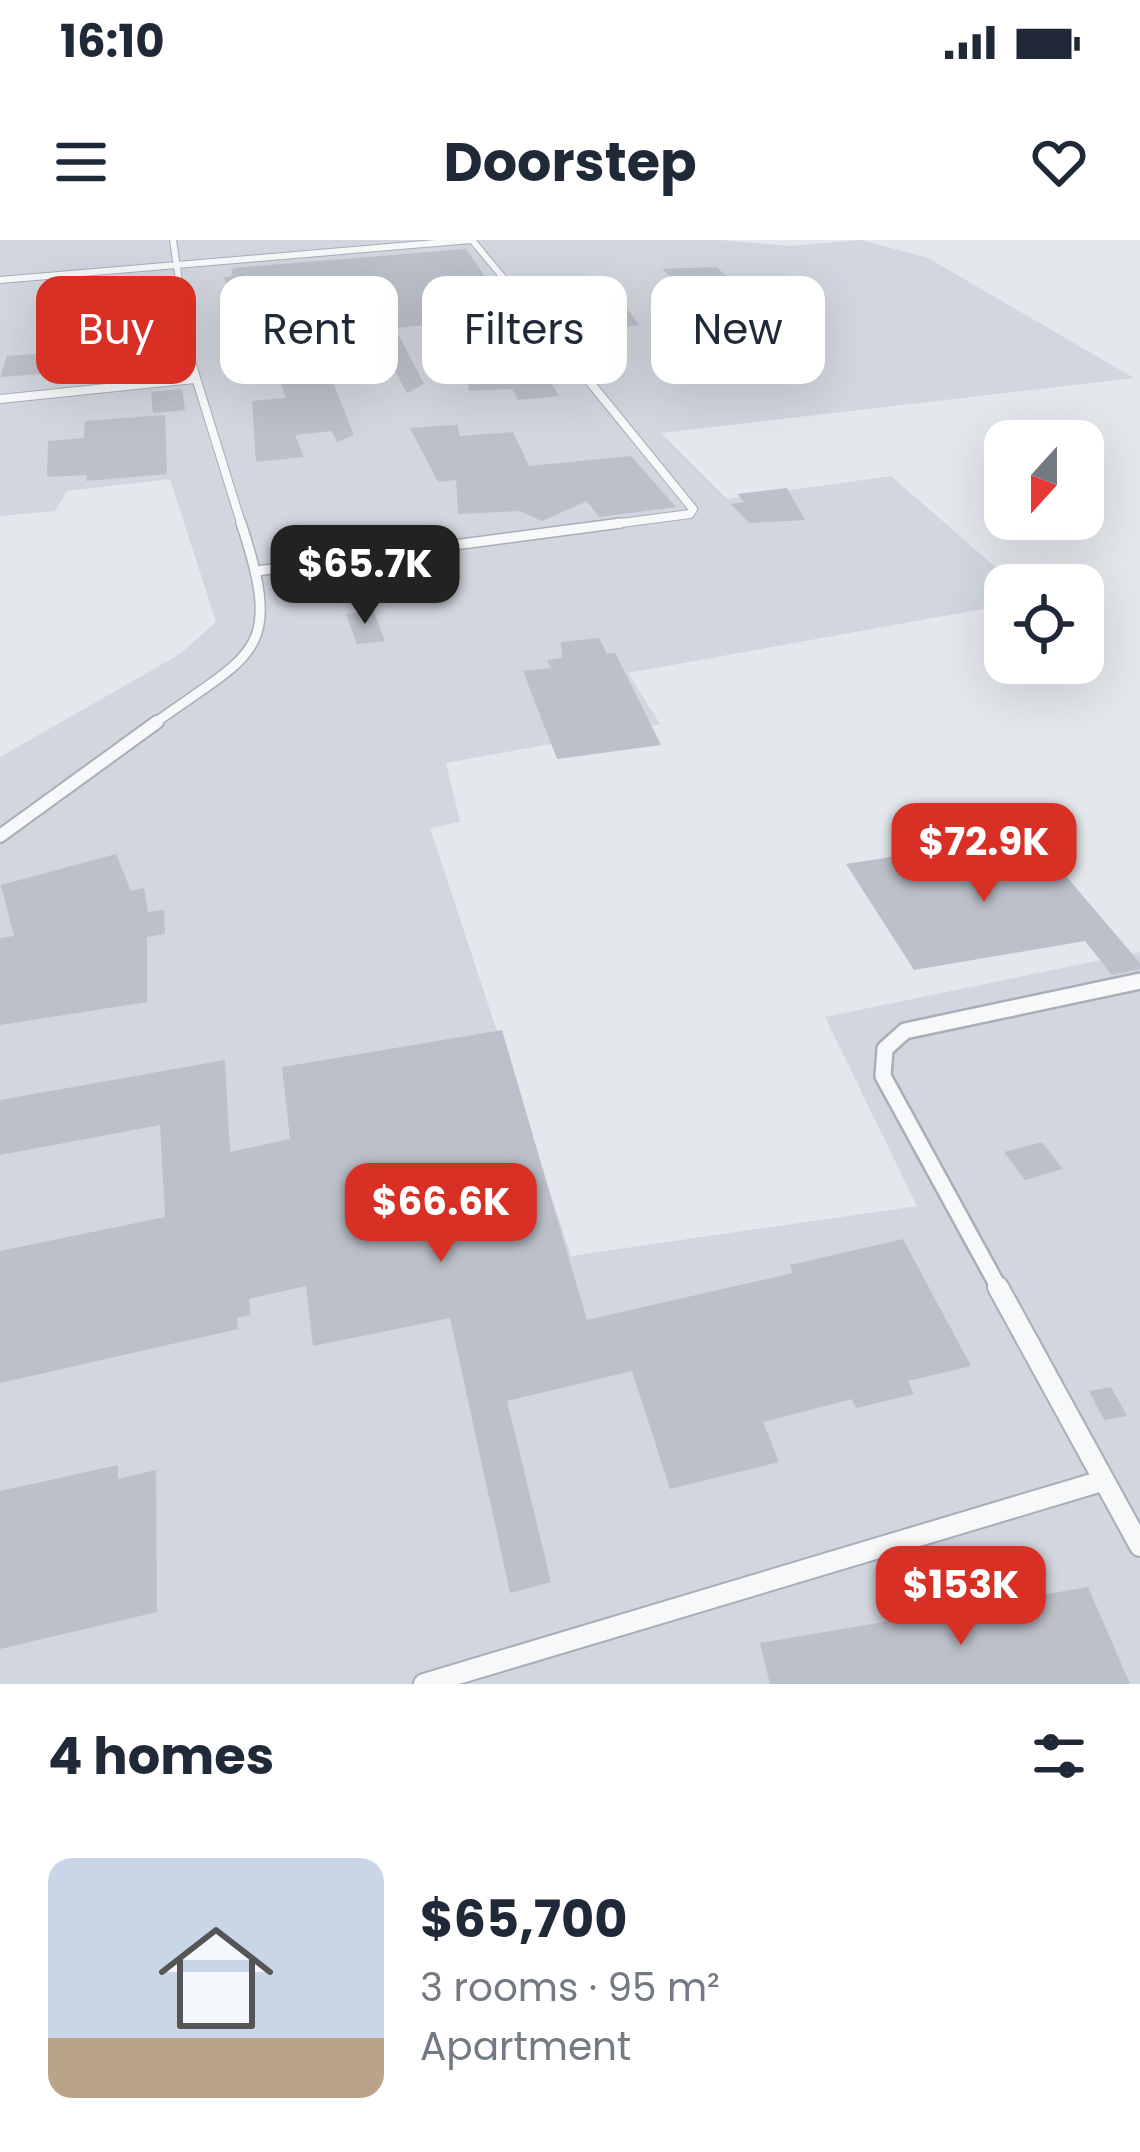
<!DOCTYPE html>
<meta charset="utf-8">
<style>
:root{--surface:#fff;--page:#f2f2f3;--text:#1f2937;--muted:#747a83;--accent:#d93025}
body{margin:0;font-family:Poppins,sans-serif;background:var(--page);color:var(--text);height:100vh;display:flex;flex-direction:column;font-size:45px;white-space:nowrap}
*{box-sizing:border-box;margin:0}
p{font-size:39px;color:var(--muted)}
.icon{flex:none;width:66px;height:66px;fill:none;stroke:currentColor;stroke-width:2;stroke-linecap:round;stroke-linejoin:round}
.map{position:relative;height:1444px;overflow:hidden}
.details{display:flex;flex-direction:column;background:var(--surface);flex:1}
.details>*{flex:none}
.hud{position:absolute;left:36px;top:36px;width:1068px;height:108px;display:flex;gap:24px}
.needle{width:78px;rotate:201deg}
.controls{position:absolute;left:984px;top:180px;display:grid;gap:24px}
.controls a{display:grid;place-items:center;width:120px;height:120px;border-radius:24px;background:var(--surface);box-shadow:0 12px 48px #0002;font-size:60px}
.price{position:absolute;translate:-50% -102px;padding:0 27px;border-radius:24px;background:var(--accent);color:#fff;font-size:39px;line-height:78px;filter:drop-shadow(0 3px 6px #0008)}
.price::after{content:'';position:absolute;left:50%;top:72px;width:36px;height:27px;margin-left:-18px;background:inherit;clip-path:polygon(0 0,100% 0,50% 100%)}
.price.active{background:#222;color:#fff}
ul{padding:0;list-style:none}
li{display:flex;align-items:center;gap:36px;height:300px;padding:0 48px}
li span{display:grid;place-items:center;flex:none;width:336px;height:240px;border-radius:24px;color:#555}
li>.icon{margin-inline-start:auto}
span .icon{width:144px;height:144px;fill:#fffc;stroke-width:1}
li b{font-size:51px}
h2{display:flex;justify-content:space-between;align-items:center;height:144px;padding:0 48px;font-size:51px}
.pill{padding:0 42px;border-radius:24px;background:var(--surface);box-shadow:0 12px 48px #0002;font-size:42px;line-height:108px}
.pill.active{background:var(--accent);color:#fff}
.status{display:flex;justify-content:space-between;align-items:center;height:84px;padding:0 60px;background:var(--surface);direction:ltr}
.status svg{height:33px;fill:currentColor}
header{display:flex;justify-content:space-between;align-items:center;height:156px;padding:0 48px;background:var(--surface);font-size:54px;font-weight:700}
.map>svg:first-child{display:block}
</style>
<div class="status"><b>16:10</b><svg viewBox="0 0 49 12"><path d="M0 12V9h3v3zM5 12V6h3v6zM10 12V3h3v9zM15 12V0h3v12zM26 1h20v11H26zM47 4h2v5h-2z"/></svg></div>
<header><svg class="icon" aria-label="menu" viewBox="0 0 24 24"><path d="M4 6h16M4 12h16M4 18h16"/></svg>Doorstep<svg class="icon" aria-label="heart" viewBox="0 0 24 24"><path d="M12 20l-8-8c-3-5 5-10 8-4 3-6 11-1 8 4z"/></svg></header>
<div class="map">
<svg width="1140" height="1444" viewBox="0 0 1140 1444">
<rect width="100%" height="100%" fill="#e4e7ec"/>
<path fill="#d2d6de" d="M0 0H722L789 6 861 0 928 18 1134 138 661 193 727 259 891 236 1016 345H1005V365L628 433 660 484 446 523 460 582 430 588 571 1016 917 966 825 777 1140 712V1444H0V517L180 414 216 382 170 239 67 251 55 271 0 276Z"/>
<path fill="#bbc0ca" d="M466 9 498 55 465 58 511 124 539 122 559 156 518 160 512 149 469 151 465 130 468 129 439 84 395 88 424 144 407 153 384 111 363 109 332 49 309 51 305 43 259 46 268 70 236 73 224 37H231L233 28Z
M716 27 778 79 816 105H756L748 93 713 67 705 68 662 29Z
M623 62 639 85 604 90 571 65Z
M144 106 143 127 0 137 7 116Z
M332 140 354 195 337 202 332 191 295 195 304 217 256 222 252 161 286 158 281 144Z
M182 149 185 170 153 173 151 152Z
M165 175 167 234 86 241 87 235 47 237 48 201 84 198 85 181Z
M457 185 460 196 513 192 529 226 631 216 676 267 599 277 587 261 542 281 520 271 458 274 456 240 438 242 410 188Z
M787 248 805 280 749 283 731 264 744 262 737 254Z
M373 370 385 401 357 404 346 374Z
M599 398 607 414 615 413 661 505 557 519 523 431 551 428 547 420 562 418 561 402Z
M1031 595 1140 723V729L1112 735 1085 701 914 730 846 624Z
M116 614 131 651 144 648 148 672 164 670 165 694 147 697V762L0 785V698L14 696 1 645Z
M502 790 587 1080 793 1033 790 1025 903 999 971 1126 908 1141 914 1154 856 1168 852 1159 763 1182 779 1222 670 1249 632 1131 507 1161 551 1342 510 1353 450 1078 313 1106 306 1046 249 1059 250 1075 237 1078 238 1089 0 1143V1011L165 977 160 885 0 915V860L225 820 230 912 290 899 282 827Z
M1042 902 1063 929 1025 940 1004 912Z
M1111 1147 1127 1176 1104 1180 1089 1151Z
M118 1225V1239L156 1230 157 1372 0 1409V1251Z
M1088 1347 1130 1444H770L760 1403Z"/>
<g fill="none" stroke-linecap="round" stroke-linejoin="round">
<defs>
<path id="service-far5" d="M173 0 192 128
M472 0 578 128
M0 40 471 0"/>
<path id="service-far4" d="M192 125 242 286
M576 125 693 269 690 274 598 286
M0 159 194 139"/>
<path id="service-far3" d="M257 331 621 283
M152 485C253 412 285 415 241 283"/>
<path id="service-far2" d="M0 596 157 482"/>
<path id="service-far1" d="M1000 1050 883 836 885 809 905 791 1140 741"/>
<path id="service" d="M998 1047 1140 1306
M424 1444 1102 1241"/>
</defs>
<use href="#service-far5" stroke="#a9aeb7" stroke-width="8"/>
<use href="#service-far4" stroke="#a9aeb7" stroke-width="10"/>
<use href="#service-far3" stroke="#a9aeb7" stroke-width="12"/>
<use href="#service-far2" stroke="#a9aeb7" stroke-width="16"/>
<use href="#service-far1" stroke="#a9aeb7" stroke-width="20"/>
<use href="#service" stroke="#a9aeb7" stroke-width="24"/>
<use href="#service-far5" stroke="#f7f8fa" stroke-width="6"/>
<use href="#service-far4" stroke="#f7f8fa" stroke-width="8"/>
<use href="#service-far3" stroke="#f7f8fa" stroke-width="9"/>
<use href="#service-far2" stroke="#f7f8fa" stroke-width="12"/>
<use href="#service-far1" stroke="#f7f8fa" stroke-width="15"/>
<use href="#service" stroke="#f7f8fa" stroke-width="20"/>
</g>
</svg>
<div class="controls">
<a><svg class="needle" viewBox="-14 -14 28 28"><path d="M0-13l5 13h-10z" fill="#e53935"/><path d="M0 13l5-13h-10z" fill="#747a83"/></svg></a>
<a><svg class="icon" aria-label="locate" viewBox="0 0 24 24"><circle cx="12" cy="12" r="6"/><path d="M12 2v4M12 18v4M2 12h4M18 12h4"/></svg></a>
</div>
<b class="price active" style="left:365px;top:387px">$65.7K</b>
<b class="price" style="left:984px;top:665px">$72.9K</b>
<b class="price" style="left:441px;top:1025px">$66.6K</b>
<b class="price" style="left:961px;top:1408px">$153K</b>
<div class="hud">
<a class="pill active">Buy</a>
<a class="pill">Rent</a>
<a class="pill">Filters</a>
<a class="pill">New</a>
</div>
</div>
<section class="details">
<h2>4 homes<svg class="icon" aria-label="filters" viewBox="0 0 24 24"><path d="M4 7h16M4 17h16"/><circle cx="9" cy="7" r="2"/><circle cx="15" cy="17" r="2"/></svg></h2>
<ul>
<li><span style="background:linear-gradient(#c9d6e8 75%,#b9a48a 0)"><svg class="icon" aria-label="home" viewBox="0 0 24 24"><path d="M3 11l9-7 9 7M6 9v11h12V9"/></svg></span><div><b>$65,700</b><p>3 rooms · 95 m²</p><p>Apartment</p></div></li>
</ul>
</section>
